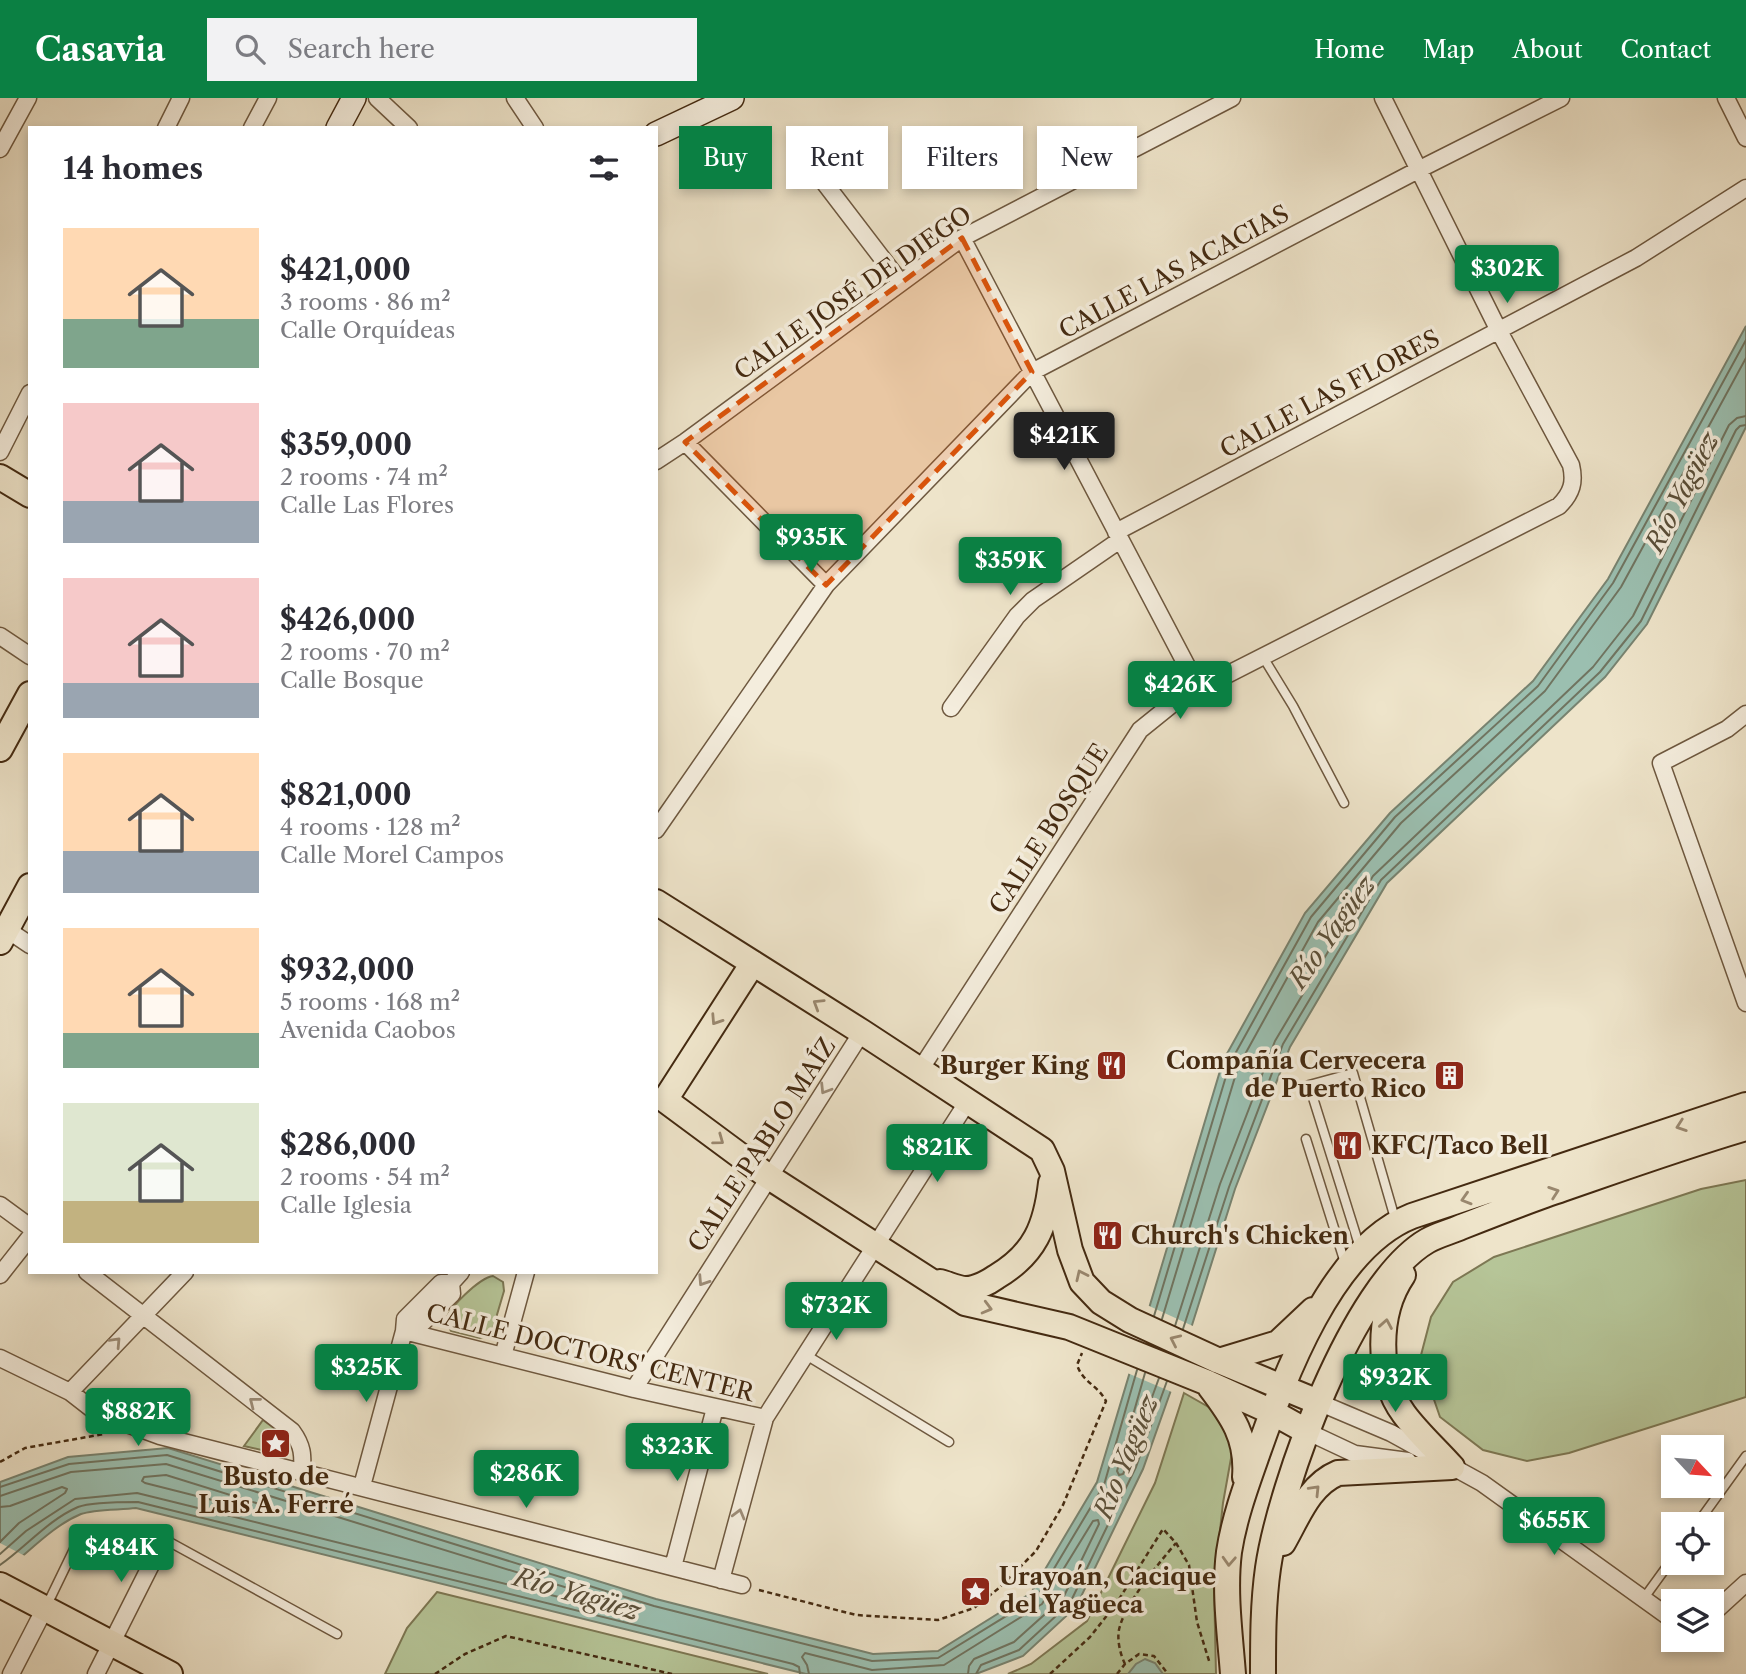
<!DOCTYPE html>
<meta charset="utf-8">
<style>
:root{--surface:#fff;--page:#f2f2f3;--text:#2b2b33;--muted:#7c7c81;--accent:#0b8043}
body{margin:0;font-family:"Libre Caslon Text",serif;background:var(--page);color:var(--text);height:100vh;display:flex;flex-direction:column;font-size:26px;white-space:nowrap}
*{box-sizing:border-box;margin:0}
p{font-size:23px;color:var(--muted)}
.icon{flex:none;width:38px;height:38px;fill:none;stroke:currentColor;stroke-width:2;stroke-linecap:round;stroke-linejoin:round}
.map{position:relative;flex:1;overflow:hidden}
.panel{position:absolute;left:28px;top:28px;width:630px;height:1148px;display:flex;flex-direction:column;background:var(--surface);border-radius:0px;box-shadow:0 4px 10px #0003}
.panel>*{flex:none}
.banner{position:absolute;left:679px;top:28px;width:665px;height:63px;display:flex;gap:14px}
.needle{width:46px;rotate:116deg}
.fabs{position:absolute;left:1661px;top:1337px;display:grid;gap:14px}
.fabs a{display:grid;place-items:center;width:63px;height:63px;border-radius:0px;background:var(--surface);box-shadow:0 4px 10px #0003;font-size:35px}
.price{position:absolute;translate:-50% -60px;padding:0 16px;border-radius:7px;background:var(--accent);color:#fff;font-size:23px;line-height:46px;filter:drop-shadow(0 2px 4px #0008)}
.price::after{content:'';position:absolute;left:50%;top:42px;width:21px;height:16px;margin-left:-10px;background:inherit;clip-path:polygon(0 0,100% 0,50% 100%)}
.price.selected{background:#222;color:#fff}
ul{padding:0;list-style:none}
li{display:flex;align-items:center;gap:21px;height:175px;padding:0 35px}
li span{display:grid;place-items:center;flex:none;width:196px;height:140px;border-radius:0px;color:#555}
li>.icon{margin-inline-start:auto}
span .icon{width:84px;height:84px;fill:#fffc;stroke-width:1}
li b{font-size:30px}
h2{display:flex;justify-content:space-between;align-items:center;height:84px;padding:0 35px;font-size:30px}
.chip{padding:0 24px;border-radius:0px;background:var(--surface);box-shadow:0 4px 10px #0003;font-size:24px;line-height:63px}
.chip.selected{background:var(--accent);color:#fff}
header{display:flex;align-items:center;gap:42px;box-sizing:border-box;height:98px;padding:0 35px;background:var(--accent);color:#fff}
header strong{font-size:33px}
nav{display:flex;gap:38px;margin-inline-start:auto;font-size:24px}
.search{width:490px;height:63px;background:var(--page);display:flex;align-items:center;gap:18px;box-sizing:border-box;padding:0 24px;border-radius:0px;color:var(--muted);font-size:26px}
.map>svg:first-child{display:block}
</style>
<header>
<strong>Casavia</strong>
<div class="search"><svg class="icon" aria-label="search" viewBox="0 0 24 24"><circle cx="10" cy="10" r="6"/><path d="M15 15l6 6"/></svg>Search here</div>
<nav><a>Home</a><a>Map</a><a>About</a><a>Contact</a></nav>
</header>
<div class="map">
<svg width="1746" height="1576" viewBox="0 0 1746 1576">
<rect width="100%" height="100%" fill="#eee4ca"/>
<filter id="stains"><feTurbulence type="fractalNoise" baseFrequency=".00286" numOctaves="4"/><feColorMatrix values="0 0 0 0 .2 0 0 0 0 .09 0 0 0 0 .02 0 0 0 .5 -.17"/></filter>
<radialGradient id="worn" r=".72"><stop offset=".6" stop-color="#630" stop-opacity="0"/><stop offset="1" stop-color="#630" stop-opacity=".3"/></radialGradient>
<path fill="#b6c598" stroke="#7d7854" stroke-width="2" d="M1746 1082V1299L1569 1355 1527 1363 1483 1352 1440 1319 1420 1261 1431 1219 1453 1184 1494 1159 1701 1091Z
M493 1178 503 1184 504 1193 491 1237 480 1240 451 1233 446 1224C446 1211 481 1179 493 1178Z
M1184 1295 1219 1315 1233 1349 1223 1405 1214 1487 1216 1576H1008L1031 1566 1087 1523 1155 1385Z
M263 1322 286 1339V1348L279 1356 244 1348Z
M437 1494 768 1576H385L407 1530Z"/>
<path fill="#9bbfb0" stroke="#788370" stroke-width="2" d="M1746 228V329L1647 526 1605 579 1387 785 1290 949 1235 1091 1175 1281 1143 1371 1076 1509 1023 1558 976 1576H806L136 1410C121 1412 94 1411 81 1416 50 1429 27 1457 0 1476V1384L68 1359 168 1350 656 1501 873 1556 938 1553 1031 1495 1097 1384 1223 963 1305 815 1390 715 1533 583 1608 481Z
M1145 1561 1155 1565 1163 1576H1128L1136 1566Z"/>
<path fill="#eee4ca" d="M1147 1207 1195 1229 1174 1295 1125 1274Z
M0 1445 27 1459 0 1479Z"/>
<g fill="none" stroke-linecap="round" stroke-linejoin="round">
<path stroke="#707460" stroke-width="2" d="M1154 1218 1230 965 1311 819 1395 719 1538 588 1613 485 1746 242
M1162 1221 1238 969 1318 824 1401 725 1545 593 1621 489 1746 260
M1175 1228 1220 1086 1275 943 1373 778 1593 569 1633 518 1729 327 1737 320 1746 318
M1183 1231 1229 1089 1283 946 1381 782 1600 574 1641 523 1736 332 1740 328 1746 327
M1145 1275 1117 1373 1119 1377 1123 1376 1128 1365 1159 1280
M166 1377 269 1409 272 1414 268 1416 145 1385 142 1383 144 1379Z
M0 1389 69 1366 167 1357 654 1508 872 1563 938 1560 1037 1499 1104 1387 1137 1272
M0 1398 71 1374 166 1366 626 1508 628 1512 624 1515 137 1395 75 1401 26 1433 0 1456
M0 1409 10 1408 62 1389 67 1391 65 1395 19 1425 0 1444
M0 1467C26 1449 48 1422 78 1409 91 1404 123 1404 138 1404L793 1566 799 1569 800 1576
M809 1576 807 1567 802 1559 805 1555 872 1572 944 1567 1042 1506 1093 1423 1098 1422 1099 1426 1063 1500 1014 1544 974 1561 969 1568 968 1576
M976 1576 981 1567 1019 1552 1070 1505 1136 1369 1167 1283"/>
<defs>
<path id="lane" d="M1263 559 1293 608 1344 705
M1306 1041 1345 1165
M1360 1150 1309 987 1353 975 1396 1124
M806 1257 949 1344
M1697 1426 1746 1358
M164 1441 337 1536
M1644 1500 1673 1460
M46 1509 77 1445"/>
<path id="street" d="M377 0 409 30
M515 0 535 30
M1726 0 1746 40
M166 30 181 0
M252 30 268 0
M0 51 28 0
M807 62 901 185
M962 140 1199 591
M685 344 826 487
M0 354 30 295
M656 363 685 344 962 140 1232 0
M1116 434 1636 160 1746 90
M0 538 30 558
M951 610 1017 518 1033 502 1120 442
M1746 616 1727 631 1661 665 1746 905
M656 732 826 487 1032 274 1420 71 1561 0
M0 827 30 847
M920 972 1140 632 1171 607 1199 591 1559 408C1572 395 1575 384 1571 367L1499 233 1383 0
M0 1107 30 1129
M87 1174 292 1333C303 1348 303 1357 302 1375
M0 1177 30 1139
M404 1233 634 1291 765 1320
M412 1235 452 1196 451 1185
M503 1258 526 1174
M0 1260 70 1294 97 1315 160 1338 742 1487
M634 1291 862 934
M70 1294 185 1174
M1318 1304 1391 1335 1482 1385 1673 1522
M1306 1333 1355 1356 1408 1363
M362 1388 404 1233 405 1221 441 1185H451L461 1174
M673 1469 715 1310
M721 1482 765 1320 968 1003
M1712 1516 1746 1485
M11 1576 44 1512
M96 1576 164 1441"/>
<path id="secondary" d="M338 30 354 0
M656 36 732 0"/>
<path id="primary" d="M0 379 30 397
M0 651 30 596
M656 804 862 934 1042 1052 1052 1073 1070 1152 1082 1184 1101 1204 1130 1222 1219 1263 1318 1304
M0 844 30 788
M753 865 665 1002 769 1079 965 1205 1069 1229 1208 1285 1272 1314 1306 1333
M1403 1177C1377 1215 1376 1278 1404 1316 1418 1335 1437 1352 1452 1369
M940 1184C948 1186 958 1191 966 1191 976 1191 989 1184 996 1179 1035 1156 1046 1128 1051 1085
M1219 1263 1278 1245 1313 1212
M1210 1289C1232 1318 1248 1340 1245 1379
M1283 1445C1298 1419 1309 1387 1338 1375L1452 1369
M0 1487 170 1576
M1233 1576C1230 1536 1224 1494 1229 1454 1234 1421 1246 1388 1257 1357 1284 1280 1331 1150 1412 1118L1746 1007
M1263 1576C1263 1541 1263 1505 1268 1470 1280 1387 1353 1186 1427 1143 1437 1137 1450 1134 1461 1129 1489 1118 1517 1107 1545 1097 1612 1074 1678 1050 1746 1030"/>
</defs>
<use href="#lane" stroke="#6e583f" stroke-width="11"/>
<use href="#street" stroke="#6e583f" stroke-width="19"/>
<use href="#secondary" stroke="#442a11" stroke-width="26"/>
<use href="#primary" stroke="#442a11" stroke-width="28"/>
<path stroke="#442a11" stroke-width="2.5" stroke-dasharray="5 3.5" stroke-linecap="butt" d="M0 1364 25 1350 104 1336
M759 1492 856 1517 938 1522 974 1510 999 1490 1036 1453 1063 1407 1106 1303C1096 1285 1084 1286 1077 1267L1082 1255
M1125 1566C1120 1556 1116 1539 1120 1528 1127 1503 1159 1465 1176 1445
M435 1576 465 1556 506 1538 672 1576
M1050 1576 1090 1539 1116 1506 1163 1431 1176 1445 1189 1467 1197 1524 1210 1566
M1117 1576 1125 1566 1139 1556 1154 1558 1168 1576"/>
<use href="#lane" stroke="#f4eddd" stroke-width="8"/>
<use href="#street" stroke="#f4eddd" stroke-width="16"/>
<use href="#secondary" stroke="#f4eddd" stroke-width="23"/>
<use href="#primary" stroke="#eee4ca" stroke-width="24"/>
</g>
<defs><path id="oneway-chevron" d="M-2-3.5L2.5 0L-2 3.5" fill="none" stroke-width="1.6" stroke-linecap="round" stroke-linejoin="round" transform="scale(1.75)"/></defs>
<g stroke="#99876e">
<use href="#oneway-chevron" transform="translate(818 906) rotate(-148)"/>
<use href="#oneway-chevron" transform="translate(716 922) rotate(123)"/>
<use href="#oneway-chevron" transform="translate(1681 1028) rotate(161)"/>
<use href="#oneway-chevron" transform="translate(719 1042) rotate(36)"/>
<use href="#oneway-chevron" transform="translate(1554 1094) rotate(-19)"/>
<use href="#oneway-chevron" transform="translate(1466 1101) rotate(163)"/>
<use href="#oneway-chevron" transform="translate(1081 1177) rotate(-115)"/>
<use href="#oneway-chevron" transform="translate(987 1210) rotate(15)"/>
<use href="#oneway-chevron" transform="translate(1386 1226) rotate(-80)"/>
<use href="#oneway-chevron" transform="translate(1175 1242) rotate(-155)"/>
<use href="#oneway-chevron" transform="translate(1315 1392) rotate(-46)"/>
<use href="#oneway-chevron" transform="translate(1229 1463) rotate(93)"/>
</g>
<g stroke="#9c8c77">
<use href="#oneway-chevron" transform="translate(825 991) rotate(122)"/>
<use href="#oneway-chevron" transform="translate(703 1183) rotate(123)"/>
<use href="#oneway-chevron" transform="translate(116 1244) rotate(-47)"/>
<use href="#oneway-chevron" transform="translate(254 1304) rotate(-142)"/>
<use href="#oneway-chevron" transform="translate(739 1416) rotate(-75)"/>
</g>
<path fill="#d8540c" fill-opacity="0.2" stroke="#d8540c" stroke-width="5" stroke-dasharray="14 9" stroke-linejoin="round" d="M962 140 1032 274 826 487 685 344Z"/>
<defs>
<symbol id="restaurant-square" viewBox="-11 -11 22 22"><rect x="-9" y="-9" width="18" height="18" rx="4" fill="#8f2418" stroke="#f4eddd"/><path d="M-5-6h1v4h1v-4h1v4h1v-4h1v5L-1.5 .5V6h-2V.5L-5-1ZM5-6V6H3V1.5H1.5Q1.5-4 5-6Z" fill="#fff"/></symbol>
<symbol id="building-square" viewBox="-11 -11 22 22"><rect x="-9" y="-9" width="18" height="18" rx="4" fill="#8f2418" stroke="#f4eddd"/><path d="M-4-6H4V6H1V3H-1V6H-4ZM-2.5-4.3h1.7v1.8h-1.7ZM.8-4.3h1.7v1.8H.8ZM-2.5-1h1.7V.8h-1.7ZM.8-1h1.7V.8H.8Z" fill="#fff"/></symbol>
<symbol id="sight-square" viewBox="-11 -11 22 22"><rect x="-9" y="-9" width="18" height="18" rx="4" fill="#8f2418" stroke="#f4eddd"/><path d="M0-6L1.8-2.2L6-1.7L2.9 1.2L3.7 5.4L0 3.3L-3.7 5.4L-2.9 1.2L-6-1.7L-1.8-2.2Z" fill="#fff"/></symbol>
</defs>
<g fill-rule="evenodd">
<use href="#restaurant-square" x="1094" y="950" width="35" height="35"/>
<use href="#building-square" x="1432" y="960" width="35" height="35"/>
<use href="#restaurant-square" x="1330" y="1030" width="35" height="35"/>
<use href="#restaurant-square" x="1090" y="1120" width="35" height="35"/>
<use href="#sight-square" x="258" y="1328" width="35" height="35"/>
<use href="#sight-square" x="958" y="1476" width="35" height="35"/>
</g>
<g text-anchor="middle" stroke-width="7" stroke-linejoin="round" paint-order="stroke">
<g font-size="24" fill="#442a11" stroke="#f4eddd">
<text transform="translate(1174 174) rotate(-28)" y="8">CALLE LAS ACACIAS</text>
<text transform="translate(853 195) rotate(-35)" y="8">CALLE JOSÉ DE DIEGO</text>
<text transform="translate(1330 296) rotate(-28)" y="8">CALLE LAS FLORES</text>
<text transform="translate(1049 731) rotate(-57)" y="8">CALLE BOSQUE</text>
<text transform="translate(762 1047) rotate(-57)" y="8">CALLE PABLO MAÍZ</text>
<text transform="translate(590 1255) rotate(14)" y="8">CALLE DOCTORS' CENTER</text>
</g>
<g font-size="24" font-weight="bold" fill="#442a11" stroke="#f4eddd" text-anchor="start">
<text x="1426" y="971" text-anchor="end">Compañía Cervecera<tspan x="1426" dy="28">de Puerto Rico</tspan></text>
<text x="1089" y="976" text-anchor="end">Burger King</text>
<text x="1371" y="1056">KFC/Taco Bell</text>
<text x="1131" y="1146">Church's Chicken</text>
<text x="276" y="1387" text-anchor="middle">Busto de<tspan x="276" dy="28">Luis A. Ferré</tspan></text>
<text x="999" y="1487">Urayoán, Cacique<tspan x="999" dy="28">del Yagüeca</tspan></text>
</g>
<g font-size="26" font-style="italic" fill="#5a4f39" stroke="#f4eddd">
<text transform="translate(1682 394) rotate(-63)" y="9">Río Yagüez</text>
<text transform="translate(1332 834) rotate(-55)" y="9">Río Yagüez</text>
<text transform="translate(1126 1359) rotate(-68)" y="9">Río Yagüez</text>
<text transform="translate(577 1496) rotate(16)" y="9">Río Yagüez</text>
</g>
</g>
<rect width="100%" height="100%" filter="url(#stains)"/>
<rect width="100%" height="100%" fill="url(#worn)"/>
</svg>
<div class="fabs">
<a><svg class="needle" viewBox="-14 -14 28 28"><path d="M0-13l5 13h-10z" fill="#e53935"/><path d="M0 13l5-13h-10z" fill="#7c7c81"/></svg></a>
<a><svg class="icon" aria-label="locate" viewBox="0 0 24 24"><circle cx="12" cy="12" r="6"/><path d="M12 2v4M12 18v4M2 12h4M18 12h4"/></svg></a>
<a><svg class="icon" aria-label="layers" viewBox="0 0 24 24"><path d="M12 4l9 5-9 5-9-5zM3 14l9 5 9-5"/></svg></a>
</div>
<b class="price" style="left:1507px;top:207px">$302K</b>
<b class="price selected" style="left:1064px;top:374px">$421K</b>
<b class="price" style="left:811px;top:476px">$935K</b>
<b class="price" style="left:1010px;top:499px">$359K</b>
<b class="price" style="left:1180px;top:623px">$426K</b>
<b class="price" style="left:937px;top:1086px">$821K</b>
<b class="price" style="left:836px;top:1244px">$732K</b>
<b class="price" style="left:366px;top:1306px">$325K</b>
<b class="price" style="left:1395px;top:1316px">$932K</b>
<b class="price" style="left:138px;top:1350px">$882K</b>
<b class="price" style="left:677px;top:1385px">$323K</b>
<b class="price" style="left:526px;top:1412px">$286K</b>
<b class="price" style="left:1554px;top:1459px">$655K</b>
<b class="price" style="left:121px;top:1486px">$484K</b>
<div class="banner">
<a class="chip selected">Buy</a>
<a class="chip">Rent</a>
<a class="chip">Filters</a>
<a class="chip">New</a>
</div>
<section class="panel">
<h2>14 homes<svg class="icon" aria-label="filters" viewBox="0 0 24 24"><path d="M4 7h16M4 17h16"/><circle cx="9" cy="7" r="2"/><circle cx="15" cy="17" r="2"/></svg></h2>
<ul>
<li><span style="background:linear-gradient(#ffd9b3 65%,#7fa58c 0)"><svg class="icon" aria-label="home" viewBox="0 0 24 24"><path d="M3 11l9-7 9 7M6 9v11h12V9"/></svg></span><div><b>$421,000</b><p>3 rooms · 86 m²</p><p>Calle Orquídeas</p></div></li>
<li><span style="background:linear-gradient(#f6c9c9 70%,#9aa5b1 0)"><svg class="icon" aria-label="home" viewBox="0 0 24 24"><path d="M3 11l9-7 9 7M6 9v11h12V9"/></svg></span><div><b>$359,000</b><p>2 rooms · 74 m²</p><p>Calle Las Flores</p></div></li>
<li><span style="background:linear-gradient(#f6c9c9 75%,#9aa5b1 0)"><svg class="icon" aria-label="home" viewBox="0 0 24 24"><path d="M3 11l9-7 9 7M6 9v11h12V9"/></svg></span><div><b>$426,000</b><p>2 rooms · 70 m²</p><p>Calle Bosque</p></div></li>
<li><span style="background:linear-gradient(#ffd9b3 70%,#9aa5b1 0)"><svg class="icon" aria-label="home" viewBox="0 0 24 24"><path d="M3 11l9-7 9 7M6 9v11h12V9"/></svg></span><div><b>$821,000</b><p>4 rooms · 128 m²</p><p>Calle Morel Campos</p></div></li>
<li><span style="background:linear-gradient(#ffd9b3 75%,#7fa58c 0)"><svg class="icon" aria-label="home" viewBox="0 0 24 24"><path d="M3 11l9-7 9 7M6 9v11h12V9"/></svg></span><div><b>$932,000</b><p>5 rooms · 168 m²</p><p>Avenida Caobos</p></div></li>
<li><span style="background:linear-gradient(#dfe7d0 70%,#c2b280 0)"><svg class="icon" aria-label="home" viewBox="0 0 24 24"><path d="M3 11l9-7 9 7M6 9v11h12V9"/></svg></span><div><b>$286,000</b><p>2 rooms · 54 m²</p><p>Calle Iglesia</p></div></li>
</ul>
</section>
</div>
